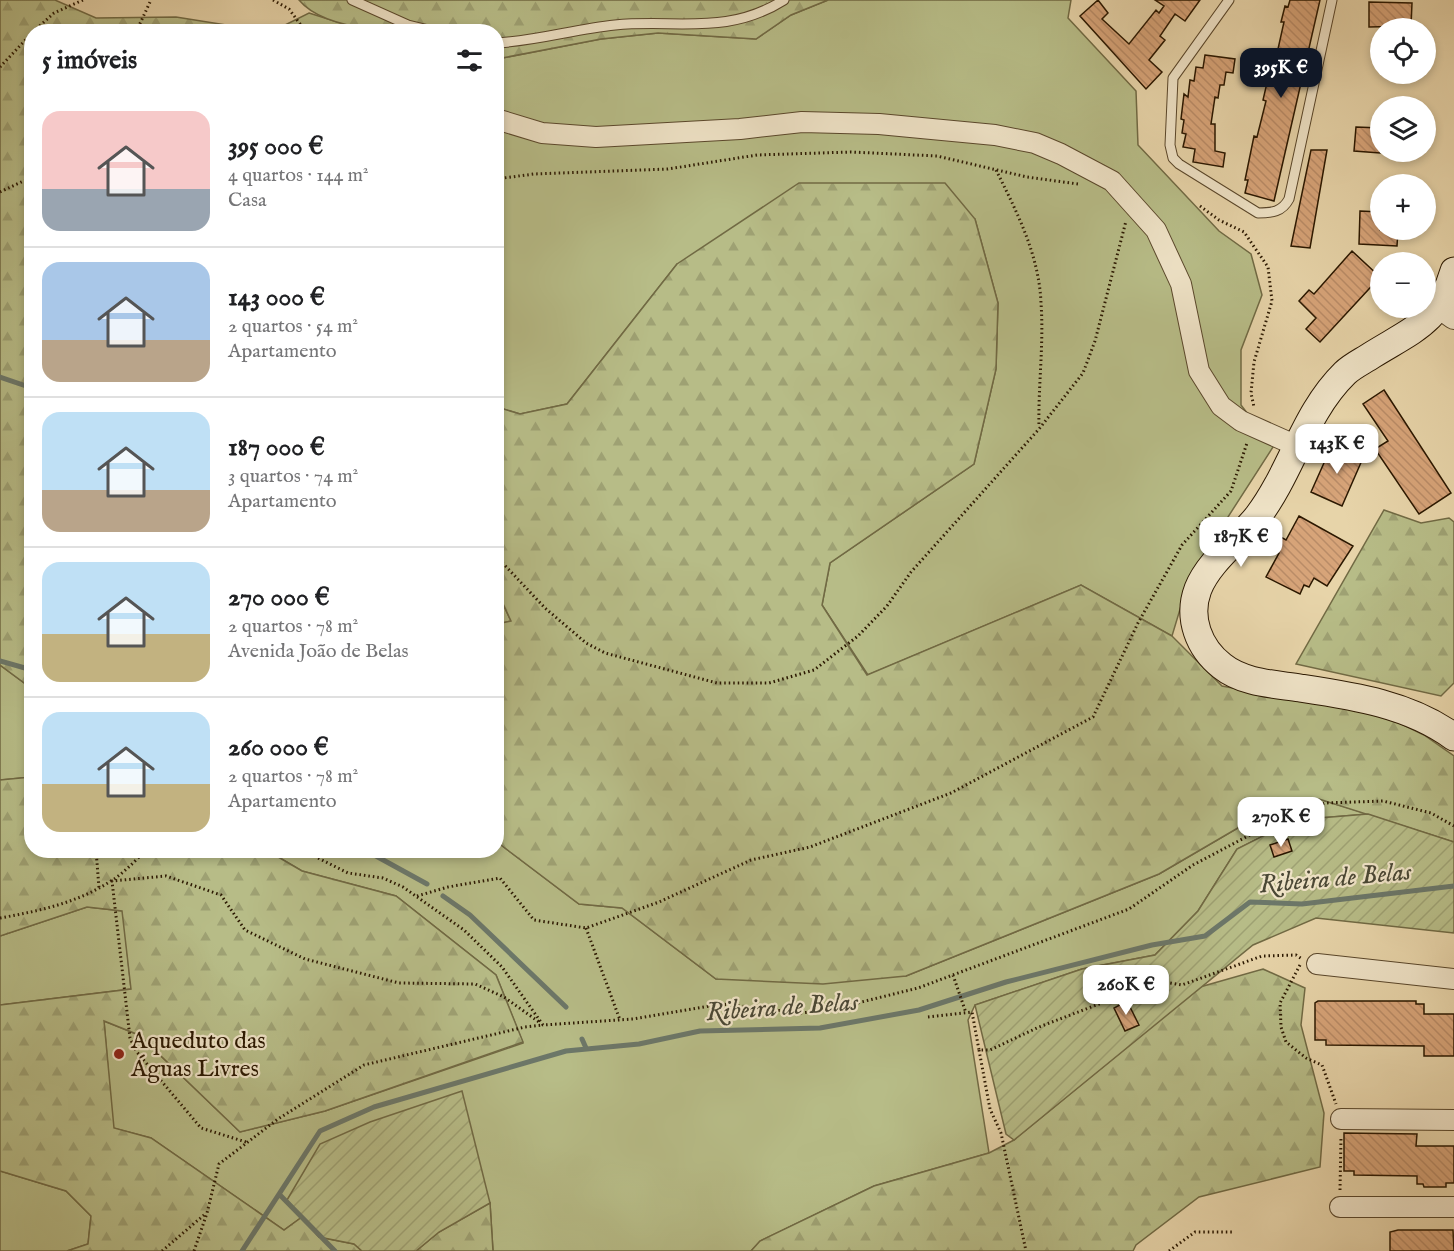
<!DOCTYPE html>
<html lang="pt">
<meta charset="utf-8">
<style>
:root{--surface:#fff;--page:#f6f6f6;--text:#202124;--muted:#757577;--line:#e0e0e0;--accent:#111827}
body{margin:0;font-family:"IM FELL English",serif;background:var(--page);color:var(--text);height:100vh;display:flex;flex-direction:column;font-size:22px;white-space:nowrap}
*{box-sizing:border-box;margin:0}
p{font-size:20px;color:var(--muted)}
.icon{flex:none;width:33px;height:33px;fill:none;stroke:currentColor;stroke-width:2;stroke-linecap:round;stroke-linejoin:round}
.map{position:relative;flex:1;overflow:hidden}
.side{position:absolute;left:24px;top:24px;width:480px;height:834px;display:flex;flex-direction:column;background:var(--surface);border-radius:24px;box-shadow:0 3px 9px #0003}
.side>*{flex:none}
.tools{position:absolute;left:1370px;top:18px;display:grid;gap:12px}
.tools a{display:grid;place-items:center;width:66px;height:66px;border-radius:50%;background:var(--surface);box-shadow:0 3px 9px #0003;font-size:30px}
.price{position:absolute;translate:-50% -51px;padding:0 14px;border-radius:12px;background:#fff;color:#222;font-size:20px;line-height:39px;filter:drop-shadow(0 2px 3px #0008)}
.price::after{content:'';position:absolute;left:50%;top:36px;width:18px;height:14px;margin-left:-9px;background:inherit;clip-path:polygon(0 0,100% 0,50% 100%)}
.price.active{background:var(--accent);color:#fff}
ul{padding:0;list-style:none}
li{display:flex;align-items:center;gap:18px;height:150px;padding:0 18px}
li+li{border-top:2px solid var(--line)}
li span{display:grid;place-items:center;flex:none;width:168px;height:120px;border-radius:18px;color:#555}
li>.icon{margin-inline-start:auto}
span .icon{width:72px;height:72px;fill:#fffc;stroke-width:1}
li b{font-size:26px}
h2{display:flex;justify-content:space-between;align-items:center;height:72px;padding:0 18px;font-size:26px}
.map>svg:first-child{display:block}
</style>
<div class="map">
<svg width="1454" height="1251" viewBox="0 0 1454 1251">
<defs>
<pattern id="forest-firs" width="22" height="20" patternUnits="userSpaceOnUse" patternTransform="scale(1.5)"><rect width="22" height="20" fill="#b7bc87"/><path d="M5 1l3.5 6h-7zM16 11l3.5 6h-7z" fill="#9ea173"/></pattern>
<pattern id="garden-furrows" width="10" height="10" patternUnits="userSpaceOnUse" patternTransform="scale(1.5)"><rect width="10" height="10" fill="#b7bc87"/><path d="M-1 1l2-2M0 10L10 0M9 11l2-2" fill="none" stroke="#9ea173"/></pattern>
<pattern id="building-back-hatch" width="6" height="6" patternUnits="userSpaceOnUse" patternTransform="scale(1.5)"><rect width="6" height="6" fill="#d7a479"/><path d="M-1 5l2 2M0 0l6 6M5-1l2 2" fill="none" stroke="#b98c67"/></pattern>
</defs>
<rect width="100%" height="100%" fill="#e7d4a9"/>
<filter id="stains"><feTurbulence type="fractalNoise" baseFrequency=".00333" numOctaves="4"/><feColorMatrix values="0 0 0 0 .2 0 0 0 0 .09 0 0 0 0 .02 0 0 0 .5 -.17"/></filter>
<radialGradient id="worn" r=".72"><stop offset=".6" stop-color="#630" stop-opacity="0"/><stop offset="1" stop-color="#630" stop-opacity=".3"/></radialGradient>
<path fill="#b7bc87" stroke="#716a44" stroke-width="1.5" d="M828 0H1071L1068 18 1136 91 1138 145 1219 231 1251 254 1262 295 1241 350V405L1273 447 1190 576 1172 636 1081 585 868 675 822 605 830 563 974 464 996 369 998 303 975 219 677 264 567 404 520 414 497 407V59L601 39 658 33 756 39 791 15Z
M309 13 366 31H369H273Z
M497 591 511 621 497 624Z
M0 665 31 688V777L0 780Z
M1319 799 1368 814 1295 820 1237 849 1198 911 1155 955 1082 969 975 1005 968 1020 989 1153 874 1186 760 1241 751 1251H493L490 1203 287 1200 302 1217 284 1230 151 1138 113 1128 104 1021 139 1035 240 1132 325 1111 523 1043 496 975 396 896 302 871 268 851 496 850 497 842 579 904 622 908 716 979 906 976 1159 874 1260 815Z
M87 907 123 911 131 989 0 1005V936Z
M0 1171 66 1191 91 1216 88 1244 67 1251H0Z"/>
<path fill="url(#forest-firs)" stroke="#716a44" stroke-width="1.5" d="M0 0H55L96 18 176 17 264 31 32 32 31 688 0 665Z
M299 0H828L791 15 756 39 658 33 601 39 497 59 496 32C445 31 333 41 299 0Z
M799 183H945L975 219 998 303 996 369 974 464 830 563 822 605 867 675 1081 585 1172 636 1222 686 1385 716 1424 735 1454 756V842L1319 799 1260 815 1159 874 906 976 823 984 716 979 622 908 579 904 497 842V624L511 621 497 591V407L520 414 567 404 677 264Z
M1384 510 1421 523 1449 518 1454 522V683L1441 696 1296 664Z
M31 777 32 850 268 851 302 871 396 896 496 975 523 1042 325 1111 240 1132 139 1035 104 1021 114 1128 151 1138 284 1230 302 1217 319 1237 354 1244 362 1251H67L88 1244 91 1216 66 1191 0 1171V1005L131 989 122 911 87 907 0 936V780Z
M1263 969 1305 988 1301 1025 1324 1113 1320 1167 1199 1197 1136 1245 1133 1251H751L760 1241 874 1186 989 1153 1014 1140 1200 987Z
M490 1203 493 1251H416L439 1232Z"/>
<path fill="url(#garden-furrows)" stroke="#716a44" stroke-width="1.5" d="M1368 814 1454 842V933L1316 918 1253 945 1014 1140 1006 1134 975 1005 1082 969 1155 955 1198 911 1237 849 1295 820Z
M462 1091 490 1203 439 1232 416 1251H362L354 1244 319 1237 287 1200 320 1144 370 1122Z"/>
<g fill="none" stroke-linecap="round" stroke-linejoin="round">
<path stroke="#6c7769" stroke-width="5" d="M0 377 32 388
M0 661 32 670
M365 850 427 884
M443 896 470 915 566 1007
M582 1039 586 1048
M279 1194 335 1251
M242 1251 320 1131 374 1107 566 1051 639 1044 700 1031 820 1028 919 1010 1006 982 1152 945 1205 936 1250 902 1302 904 1454 886"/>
</g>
<path fill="url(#building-back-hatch)" stroke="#2b1801" stroke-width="1.5" d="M1098 0 1108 13 1102 19 1129 44 1156 10 1159 13 1164 6 1155 0H1200L1185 21 1175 14 1160 36 1165 40 1149 60 1162 72 1146 89 1080 16Z
M1290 0H1320L1274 201 1245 193 1248 180H1245L1254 136 1257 137 1266 101 1263 100 1273 57 1276 58 1284 22H1281L1285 6 1288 7Z
M1369 2 1412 3 1411 26 1369 27Z
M1205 55 1235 59 1233 73 1226 72 1224 85H1220L1218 98 1215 97 1211 124H1215V151L1225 153 1223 167 1193 162 1195 149 1183 147 1186 134 1182 133 1184 120 1181 119 1184 94 1188 97 1190 80 1194 81 1196 67 1203 68Z
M1356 127 1380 128V153L1354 151Z
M1311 150H1327L1310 248 1291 246Z
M1360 211 1380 212V230H1398L1397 246 1359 244Z
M1352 251 1380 277 1320 342 1306 329 1316 318 1299 301 1309 290 1314 294Z
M1384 390 1451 493 1419 514 1375 449 1388 441 1363 404Z
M1332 445 1363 458 1342 506 1311 492Z
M1299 516 1353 546 1327 586 1314 578 1309 587 1304 585 1300 594 1266 577 1279 553 1272 549 1279 536 1286 540Z
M1288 839 1292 851 1274 857 1270 845Z
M1127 1001 1139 1025 1125 1031 1114 1008Z
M1318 1001H1416V1004H1424V1014H1454V1056H1424V1046L1326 1045V1040H1315V1003Z
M1344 1133 1417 1134 1416 1146H1454V1183H1446V1187H1424L1423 1184H1417V1176L1354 1175V1171H1344Z
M1398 1230H1453L1454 1251H1390V1232Z"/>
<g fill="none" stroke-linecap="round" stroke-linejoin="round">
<defs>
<path id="service" d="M352 0 408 25 437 32
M1229 0 1173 78 1170 145 1173 158 1179 164 1258 213C1272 213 1282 212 1289 199L1332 0
M496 43C537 41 575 29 615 25 677 19 727 36 784 0"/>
<path id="minor" d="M496 119 542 133 596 137 740 129 802 122 879 124 995 135 1035 143 1061 154 1112 181 1156 230 1181 284 1199 371 1221 406 1241 421 1297 446
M1317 964 1454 979
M1341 1119 1454 1120
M1340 1207H1454"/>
<path id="tertiary" d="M1440 307 1454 317"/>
<path id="secondary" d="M1454 271C1439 322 1414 329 1372 355 1363 361 1352 366 1345 373 1304 413 1292 471 1258 516 1240 539 1209 561 1198 589 1187 618 1199 648 1222 666 1243 683 1274 684 1300 688 1353 696 1409 704 1454 737"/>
</defs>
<use href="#service" stroke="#5a472b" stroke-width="11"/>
<use href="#minor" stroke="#5a472b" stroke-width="22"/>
<use href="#tertiary" stroke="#5a472b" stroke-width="26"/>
<use href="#secondary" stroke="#2b1801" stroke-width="29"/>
<path stroke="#2b1801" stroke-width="3" stroke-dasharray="1.5 3" stroke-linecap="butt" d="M273 0 289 9 306 32
M33 32 54 13 83 0
M136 32 151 0
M0 67 32 33
M996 170C1017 212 1039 255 1041 303 1044 344 1038 386 1039 427
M496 179 534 174 668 169 757 155 851 152 937 156 1027 177 1078 184
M0 192 32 177
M1200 206 1219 220 1244 232 1268 267 1272 301 1254 362 1251 393 1254 407
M496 556 545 608 586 643 605 653 717 683H769L814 670 858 636 887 606 911 572 1039 429 1083 373 1095 341 1126 221
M96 850 99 888
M302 850 348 873 383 878 403 887 464 930 502 967 543 1025 633 1019 722 1004 801 1013 829 1010 918 988 1129 909 1193 865 1284 817 1325 803 1383 801 1431 813 1454 826
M417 896 448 887 500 878 534 920 586 928 659 902 751 860 810 847 951 793 1093 717 1138 623 1182 545 1231 491 1247 443
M0 918C39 911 77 903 111 881 124 873 135 861 146 850
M586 928 620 1020
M1300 965 1280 1003 1281 1027 1286 1042 1306 1058 1322 1065 1336 1104
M953 975 966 1013
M928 1017 972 1012 979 1050H990L1039 1027 1159 981 1182 985 1262 956 1296 955 1302 959
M979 1050 990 1109 1001 1133 1026 1251
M246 1142 201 1128 136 1051 130 1038 112 881 166 876 221 895 245 930 305 959 399 983 475 984 504 997 539 1022
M1340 1190 1341 1137
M162 1251 204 1215
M194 1251 207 1213 219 1164 278 1119 364 1065 525 1027 543 1025
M1169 1251 1195 1232H1233"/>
<use href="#service" stroke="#efe3c7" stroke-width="9"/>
<use href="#minor" stroke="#efe3c7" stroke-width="20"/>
<use href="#tertiary" stroke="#efe3c7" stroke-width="24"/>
<use href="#secondary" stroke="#efe3c7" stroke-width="27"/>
</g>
<circle fill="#8f2418" stroke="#efe3c7" stroke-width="2" cx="119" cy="1054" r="6"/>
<g text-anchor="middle" stroke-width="4.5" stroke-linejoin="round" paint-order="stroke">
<g font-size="24" fill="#2b1801" stroke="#efe3c7" text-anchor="start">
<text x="131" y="1048">Aqueduto das<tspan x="131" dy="28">Águas Livres</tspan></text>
</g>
<g font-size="26" font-style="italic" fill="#4b4835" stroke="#efe3c7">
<text transform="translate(1335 877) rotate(-5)" y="9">Ribeira de Belas</text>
<text transform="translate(782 1006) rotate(-4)" y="9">Ribeira de Belas</text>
</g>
</g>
<rect width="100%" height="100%" filter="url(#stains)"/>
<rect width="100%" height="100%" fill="url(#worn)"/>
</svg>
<div class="tools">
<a><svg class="icon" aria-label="locate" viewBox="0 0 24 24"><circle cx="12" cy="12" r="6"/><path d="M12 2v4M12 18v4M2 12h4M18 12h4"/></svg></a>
<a><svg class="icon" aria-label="layers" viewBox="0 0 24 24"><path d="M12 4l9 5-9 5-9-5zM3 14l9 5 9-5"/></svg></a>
<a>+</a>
<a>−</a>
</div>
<b class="price active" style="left:1281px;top:99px">395K €</b>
<b class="price" style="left:1337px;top:475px">143K €</b>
<b class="price" style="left:1241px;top:568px">187K €</b>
<b class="price" style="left:1281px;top:848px">270K €</b>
<b class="price" style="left:1126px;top:1016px">260K €</b>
<section class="side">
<h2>5 imóveis<svg class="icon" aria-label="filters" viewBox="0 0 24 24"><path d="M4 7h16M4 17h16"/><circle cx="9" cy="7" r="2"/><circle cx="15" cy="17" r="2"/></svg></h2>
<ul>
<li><span style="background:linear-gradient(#f6c9c9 65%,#9aa5b1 0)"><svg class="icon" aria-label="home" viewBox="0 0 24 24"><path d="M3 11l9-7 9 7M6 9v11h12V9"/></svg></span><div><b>395 000 €</b><p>4 quartos · 144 m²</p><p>Casa</p></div></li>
<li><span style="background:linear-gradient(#a9c7e8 65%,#b9a48a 0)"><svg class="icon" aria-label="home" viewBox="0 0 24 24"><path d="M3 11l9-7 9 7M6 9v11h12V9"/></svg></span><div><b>143 000 €</b><p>2 quartos · 54 m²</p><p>Apartamento</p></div></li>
<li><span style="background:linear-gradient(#bfe0f5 65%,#b9a48a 0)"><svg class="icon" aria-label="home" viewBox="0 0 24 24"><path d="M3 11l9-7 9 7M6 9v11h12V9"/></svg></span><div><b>187 000 €</b><p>3 quartos · 74 m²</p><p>Apartamento</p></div></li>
<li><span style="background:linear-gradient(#bfe0f5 60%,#c2b280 0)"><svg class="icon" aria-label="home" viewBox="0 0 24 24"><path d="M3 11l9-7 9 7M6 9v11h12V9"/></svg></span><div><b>270 000 €</b><p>2 quartos · 78 m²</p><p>Avenida João de Belas</p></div></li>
<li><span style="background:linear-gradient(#bfe0f5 60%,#c2b280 0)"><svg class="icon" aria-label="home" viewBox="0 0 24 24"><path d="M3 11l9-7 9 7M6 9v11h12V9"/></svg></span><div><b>260 000 €</b><p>2 quartos · 78 m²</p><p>Apartamento</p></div></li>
</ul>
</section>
</div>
